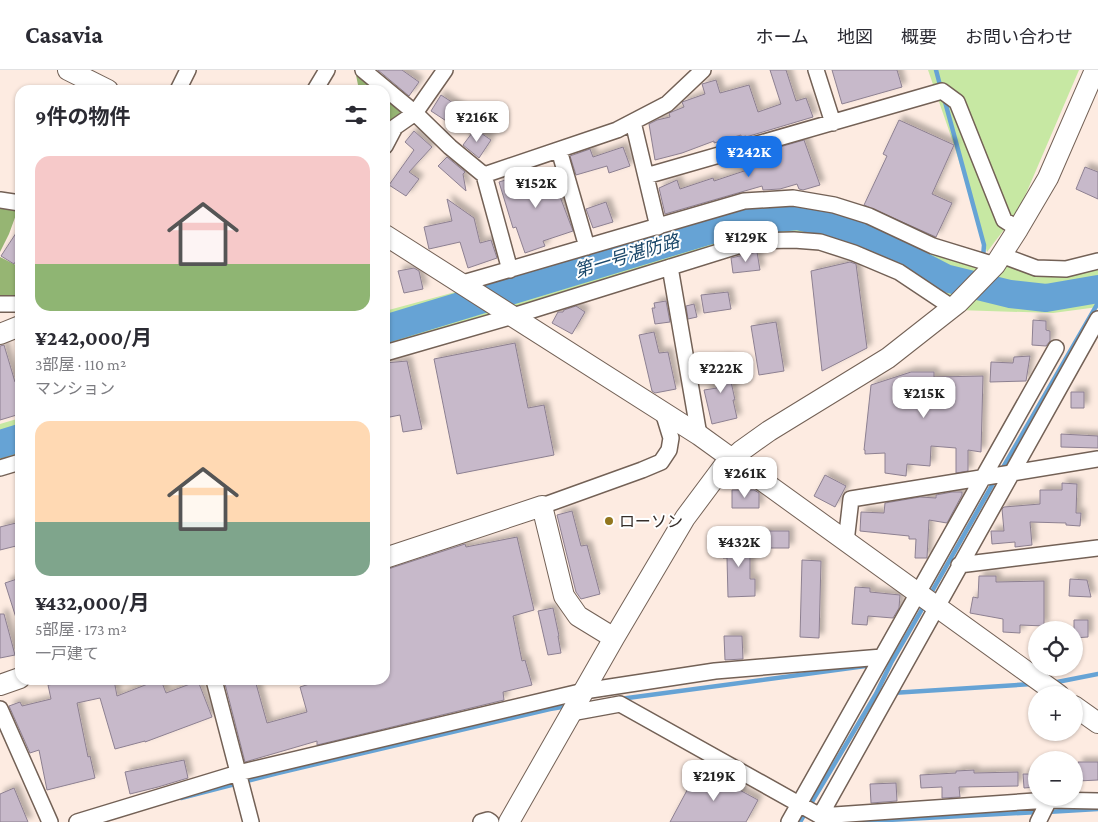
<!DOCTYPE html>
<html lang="ja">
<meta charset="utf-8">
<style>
:root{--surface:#fff;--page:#f7f7f7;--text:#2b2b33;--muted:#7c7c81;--line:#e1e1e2;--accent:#1a73e8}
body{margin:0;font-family:"Crimson Pro","Noto Sans JP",serif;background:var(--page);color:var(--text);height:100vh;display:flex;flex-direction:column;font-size:19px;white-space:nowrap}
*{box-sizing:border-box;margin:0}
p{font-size:16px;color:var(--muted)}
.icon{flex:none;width:28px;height:28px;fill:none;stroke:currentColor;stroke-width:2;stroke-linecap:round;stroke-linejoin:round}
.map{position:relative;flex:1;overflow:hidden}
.sheet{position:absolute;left:15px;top:15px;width:375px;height:600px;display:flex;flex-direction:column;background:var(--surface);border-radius:15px;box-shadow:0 1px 4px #0004}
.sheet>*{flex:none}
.fabs{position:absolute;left:1028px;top:551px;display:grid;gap:10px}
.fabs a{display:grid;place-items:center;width:55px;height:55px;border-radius:50%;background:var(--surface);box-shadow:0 1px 4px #0004;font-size:25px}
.price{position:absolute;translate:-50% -42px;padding:0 11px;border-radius:10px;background:#fff;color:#222;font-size:16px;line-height:32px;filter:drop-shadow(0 1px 2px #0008)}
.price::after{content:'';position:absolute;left:50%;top:30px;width:15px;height:11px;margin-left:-8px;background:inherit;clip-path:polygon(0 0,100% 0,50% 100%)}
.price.current{background:var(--accent);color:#fff}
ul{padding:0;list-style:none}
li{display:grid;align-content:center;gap:10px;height:265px;padding:0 20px}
li span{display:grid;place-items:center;height:155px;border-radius:15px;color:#555}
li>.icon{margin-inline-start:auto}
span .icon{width:90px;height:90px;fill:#fffc;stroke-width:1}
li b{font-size:21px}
h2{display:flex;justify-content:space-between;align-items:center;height:60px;padding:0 20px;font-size:21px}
header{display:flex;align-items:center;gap:30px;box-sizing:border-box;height:70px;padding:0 25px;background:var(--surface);border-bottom:1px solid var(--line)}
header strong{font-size:24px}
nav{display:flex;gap:28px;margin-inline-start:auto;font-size:18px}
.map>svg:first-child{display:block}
</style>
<header>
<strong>Casavia</strong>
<nav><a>ホーム</a><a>地図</a><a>概要</a><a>お問い合わせ</a></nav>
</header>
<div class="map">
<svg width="1098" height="752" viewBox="0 0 1098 752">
<defs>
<filter id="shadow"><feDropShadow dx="4.5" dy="-4.5" stdDeviation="2.5" flood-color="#0004"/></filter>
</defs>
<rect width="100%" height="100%" fill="#fdebe1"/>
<path fill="#c7e8a3" d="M928 0H1079L1019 140 987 182 954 75Z
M777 129 839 136 991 192 1060 207 1098 192V237L1053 243 957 240 849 181 754 171 541 238 503 240 385 282V241L470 218 566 183Z
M20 348V392L0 398V354Z"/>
<path fill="#96b573" d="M355 0 379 20H362L358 15Z
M385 25 410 46 385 64Z
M0 133 17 142 9 164 0 182Z
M0 187 18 196 20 193V227L0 230Z"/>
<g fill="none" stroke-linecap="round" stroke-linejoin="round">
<path stroke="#66a3d5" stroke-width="4.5" d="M936 0 941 19
M944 28 984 175 983 188
M1001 401 1098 233
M930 525 995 410
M1052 613 1098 604
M892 623 1032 614
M620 629 873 595
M181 728 278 703 550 639 568 636
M1047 742 1098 739
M800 752 876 624 891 593 925 534
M850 752 1039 742"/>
<path stroke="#66a3d5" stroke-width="28" d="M385 259 727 155 745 151 798 146 832 154 859 163 945 208 1010 224 1046 228 1098 219
M0 374 20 368"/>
</g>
<path fill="#c7b9ca" stroke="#8d8091" filter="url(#shadow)" d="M378 0H402L419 12 409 26Z
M770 0H786L796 31 806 28 813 47 746 67V66L741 67V65L714 73V71L682 83 655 90 649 54 657 50 670 47 669 43 684 37 682 32 705 24 702 14 716 10 720 23 749 15 758 42 781 34Z
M832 0H897L902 17 842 34Z
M441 25 464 40 454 56 431 41Z
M899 50 954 75 932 124 952 133 936 167 864 135 887 86 883 84Z
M475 59 491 70 479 88 463 75Z
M414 61 432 77 409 102 419 109 406 126 389 115 414 80 405 72Z
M804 70 820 115 803 120 799 119 797 114 780 119 763 120 762 116 665 144 659 118 677 110 680 119 713 108 714 111 756 97 752 85Z
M623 77 630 96 609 103 607 96 576 105 570 86 590 79 593 87Z
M447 87 465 102 463 104 466 121 438 96Z
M1085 97 1098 102V129L1076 119Z
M528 103 531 111 556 103 562 123 559 124 573 161 543 171 545 176 525 183 516 157 513 158 499 112Z
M447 129 474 148 480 173 491 170 497 188 468 198 460 172 429 179 424 157 452 151Z
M606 132 613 152 593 158 586 139Z
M20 157V184L14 194 1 186Z
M757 182 760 200 733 203 731 188Z
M850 192 856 194 867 278 822 301 811 201Z
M414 198 419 201 423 219 404 223 398 201Z
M728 222 731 239 704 243 701 225Z
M666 231 670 252 655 254 652 238H655L654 233Z
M694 234 697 247 688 249 686 236Z
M576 236 585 242 572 264 552 253 558 242H563L564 240Z
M1033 250 1046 251V260L1050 261V271L1046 276 1032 275Z
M776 252 784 301 759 305 751 256Z
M654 262 659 283 668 282 676 319 655 323 652 321 639 265Z
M515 273 528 338 544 335 554 385 457 404 434 289Z
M4 275 15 312 20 311V344L0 350V276Z
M1030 286 1026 311 990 312 991 292 1013 293 1014 287Z
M728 289 732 306 730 307 735 330H733L737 348 712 354 704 320 717 318 712 292Z
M407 291 422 359 403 362 400 345 385 348V293Z
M911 302H934V307L983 306 981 382 968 380V401L956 403V378L931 376 930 396 907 394 906 406 885 403V383L865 384V380H864L871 315Z
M1071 322H1084V338H1071Z
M1061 364 1098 366V378L1061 377Z
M825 405 846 416 835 437 814 426Z
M1062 413 1077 414 1076 443H1081L1080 456 1066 455V453L1030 452 1032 475 1015 477V472L992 474 991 461H1004L1002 439 1004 437 1040 434V420H1062Z
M732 420H754L759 423V438H732Z
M952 422H962V425L947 453 929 450 927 488H915L916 469H909V466L860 461 861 442 884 443 885 433 920 427 936 428V425Z
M572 441 581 476 587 475 600 524 581 529 576 522 557 445Z
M20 452V475L0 480V457Z
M762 461H789V478H762Z
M517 467 534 540 513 546 522 591 525 590 532 615 503 622 504 630 317 675V671L245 692 224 610H255L267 653 307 642 300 617 322 610H385V500L465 474 466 477Z
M723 470H750V509H755V526L728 527 727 488H723Z
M802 490 821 491 819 568 800 567Z
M979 506H996V512L1044 511V556L1020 555V563L1003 562V549L970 543 973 527 978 528Z
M20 508V550L17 551 5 513Z
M1070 509 1087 510 1091 527 1069 526Z
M855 517 870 518V522L900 525 899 538 893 548 868 546 867 555 852 554Z
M553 538 559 566H558L561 583 548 585 538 541Z
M0 544H4L15 585 0 588Z
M1074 550H1088V567L1074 568Z
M724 566H742L743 589 725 590Z
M78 610H114L117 626 158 610H161L166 623 198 611 212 647 145 672V671L115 679 100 628 77 633 88 687 90 686 95 708 47 720 39 680 30 683 9 636 20 632 22 636 51 629 48 615Z
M184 690 188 708 158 717 130 724 125 702Z
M1078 692H1098V710L1078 711Z
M699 698 758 730 746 752H670Z
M974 700V703L1018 702V716L959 717 960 727 942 728V717L921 718 920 705 956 703V701Z
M1023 704H1036V717L1024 718Z
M896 713 897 731 871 733 870 714Z
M14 718 28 752H0V724Z"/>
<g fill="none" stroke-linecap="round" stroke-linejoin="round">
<defs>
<path id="minor" d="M363 0 415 43 450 77 484 105 617 60 667 34 703 0
M816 0 833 53
M178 20 188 0
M315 20 327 0
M633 52 658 157
M385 76 395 57 415 43 445 0
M559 80 587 177
M484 105 510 200
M646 106 942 21 957 32 1004 150 1018 159
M0 130 20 133
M1001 185 1036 198 1066 199 1098 191
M670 197 699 365
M463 213 744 131 793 128 834 135 869 146 933 176 995 195
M0 234H20
M385 283 513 246 754 171 794 170 820 172 854 183 899 202 953 238
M0 398 20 392
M542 436 642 400 661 392 669 380 671 368 663 342
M846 472 851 429 1098 389
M959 495 1098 478
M214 610 251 752
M0 639 50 752
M571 643 620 634 831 752
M820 746 1098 249
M820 746 1049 730 1098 731
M77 752 238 703 584 621 715 601 882 587
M481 752 488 750 491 752
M789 752 1056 278
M1038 752 1049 730"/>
<path id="tertiary" d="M68 0 108 20
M385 165 699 365 1059 625
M0 264 20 256
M385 488 542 436 564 526 578 546 614 568
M0 615 20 608
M1074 636 1098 653
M509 752 614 568 685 448 723 397 741 381 769 361 888 288 958 233 995 195 1018 159 1048 108 1095 0"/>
</defs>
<use href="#minor" stroke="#736156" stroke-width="18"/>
<use href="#tertiary" stroke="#736156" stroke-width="22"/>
<use href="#minor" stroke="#fff" stroke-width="15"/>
<use href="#tertiary" stroke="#fff" stroke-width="20"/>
</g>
<circle fill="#92761d" stroke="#fff" stroke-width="2" cx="609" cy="451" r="5"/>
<g text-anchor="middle" stroke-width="4" stroke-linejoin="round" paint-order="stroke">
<g font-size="16" fill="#362e2a" stroke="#fff" text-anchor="start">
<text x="619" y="457">ローソン</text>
</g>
<g font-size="18" font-style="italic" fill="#1b486a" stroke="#fff">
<text transform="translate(627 186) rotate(-17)" y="6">第一号湛防路</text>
</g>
</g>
</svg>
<div class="fabs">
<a><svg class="icon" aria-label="locate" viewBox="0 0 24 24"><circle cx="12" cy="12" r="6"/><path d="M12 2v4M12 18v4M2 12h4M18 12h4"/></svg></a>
<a>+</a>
<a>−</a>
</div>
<b class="price" style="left:477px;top:73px">¥216K</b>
<b class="price current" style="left:749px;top:108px">¥242K</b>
<b class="price" style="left:536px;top:139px">¥152K</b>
<b class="price" style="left:746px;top:193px">¥129K</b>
<b class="price" style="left:721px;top:324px">¥222K</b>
<b class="price" style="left:924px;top:349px">¥215K</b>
<b class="price" style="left:745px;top:429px">¥261K</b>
<b class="price" style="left:739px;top:498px">¥432K</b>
<b class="price" style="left:714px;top:732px">¥219K</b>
<section class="sheet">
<h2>9件の物件<svg class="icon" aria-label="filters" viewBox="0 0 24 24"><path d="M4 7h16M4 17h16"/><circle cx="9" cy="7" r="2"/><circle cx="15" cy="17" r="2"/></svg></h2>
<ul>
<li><span style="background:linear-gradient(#f6c9c9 70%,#8fb573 0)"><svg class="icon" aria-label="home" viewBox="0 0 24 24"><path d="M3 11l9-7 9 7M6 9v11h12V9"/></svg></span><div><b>¥242,000/月</b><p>3部屋 · 110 m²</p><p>マンション</p></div></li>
<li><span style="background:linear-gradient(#ffd9b3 65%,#7fa58c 0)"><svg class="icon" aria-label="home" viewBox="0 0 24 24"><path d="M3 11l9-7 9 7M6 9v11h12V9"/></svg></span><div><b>¥432,000/月</b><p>5部屋 · 173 m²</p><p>一戸建て</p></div></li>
</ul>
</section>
</div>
